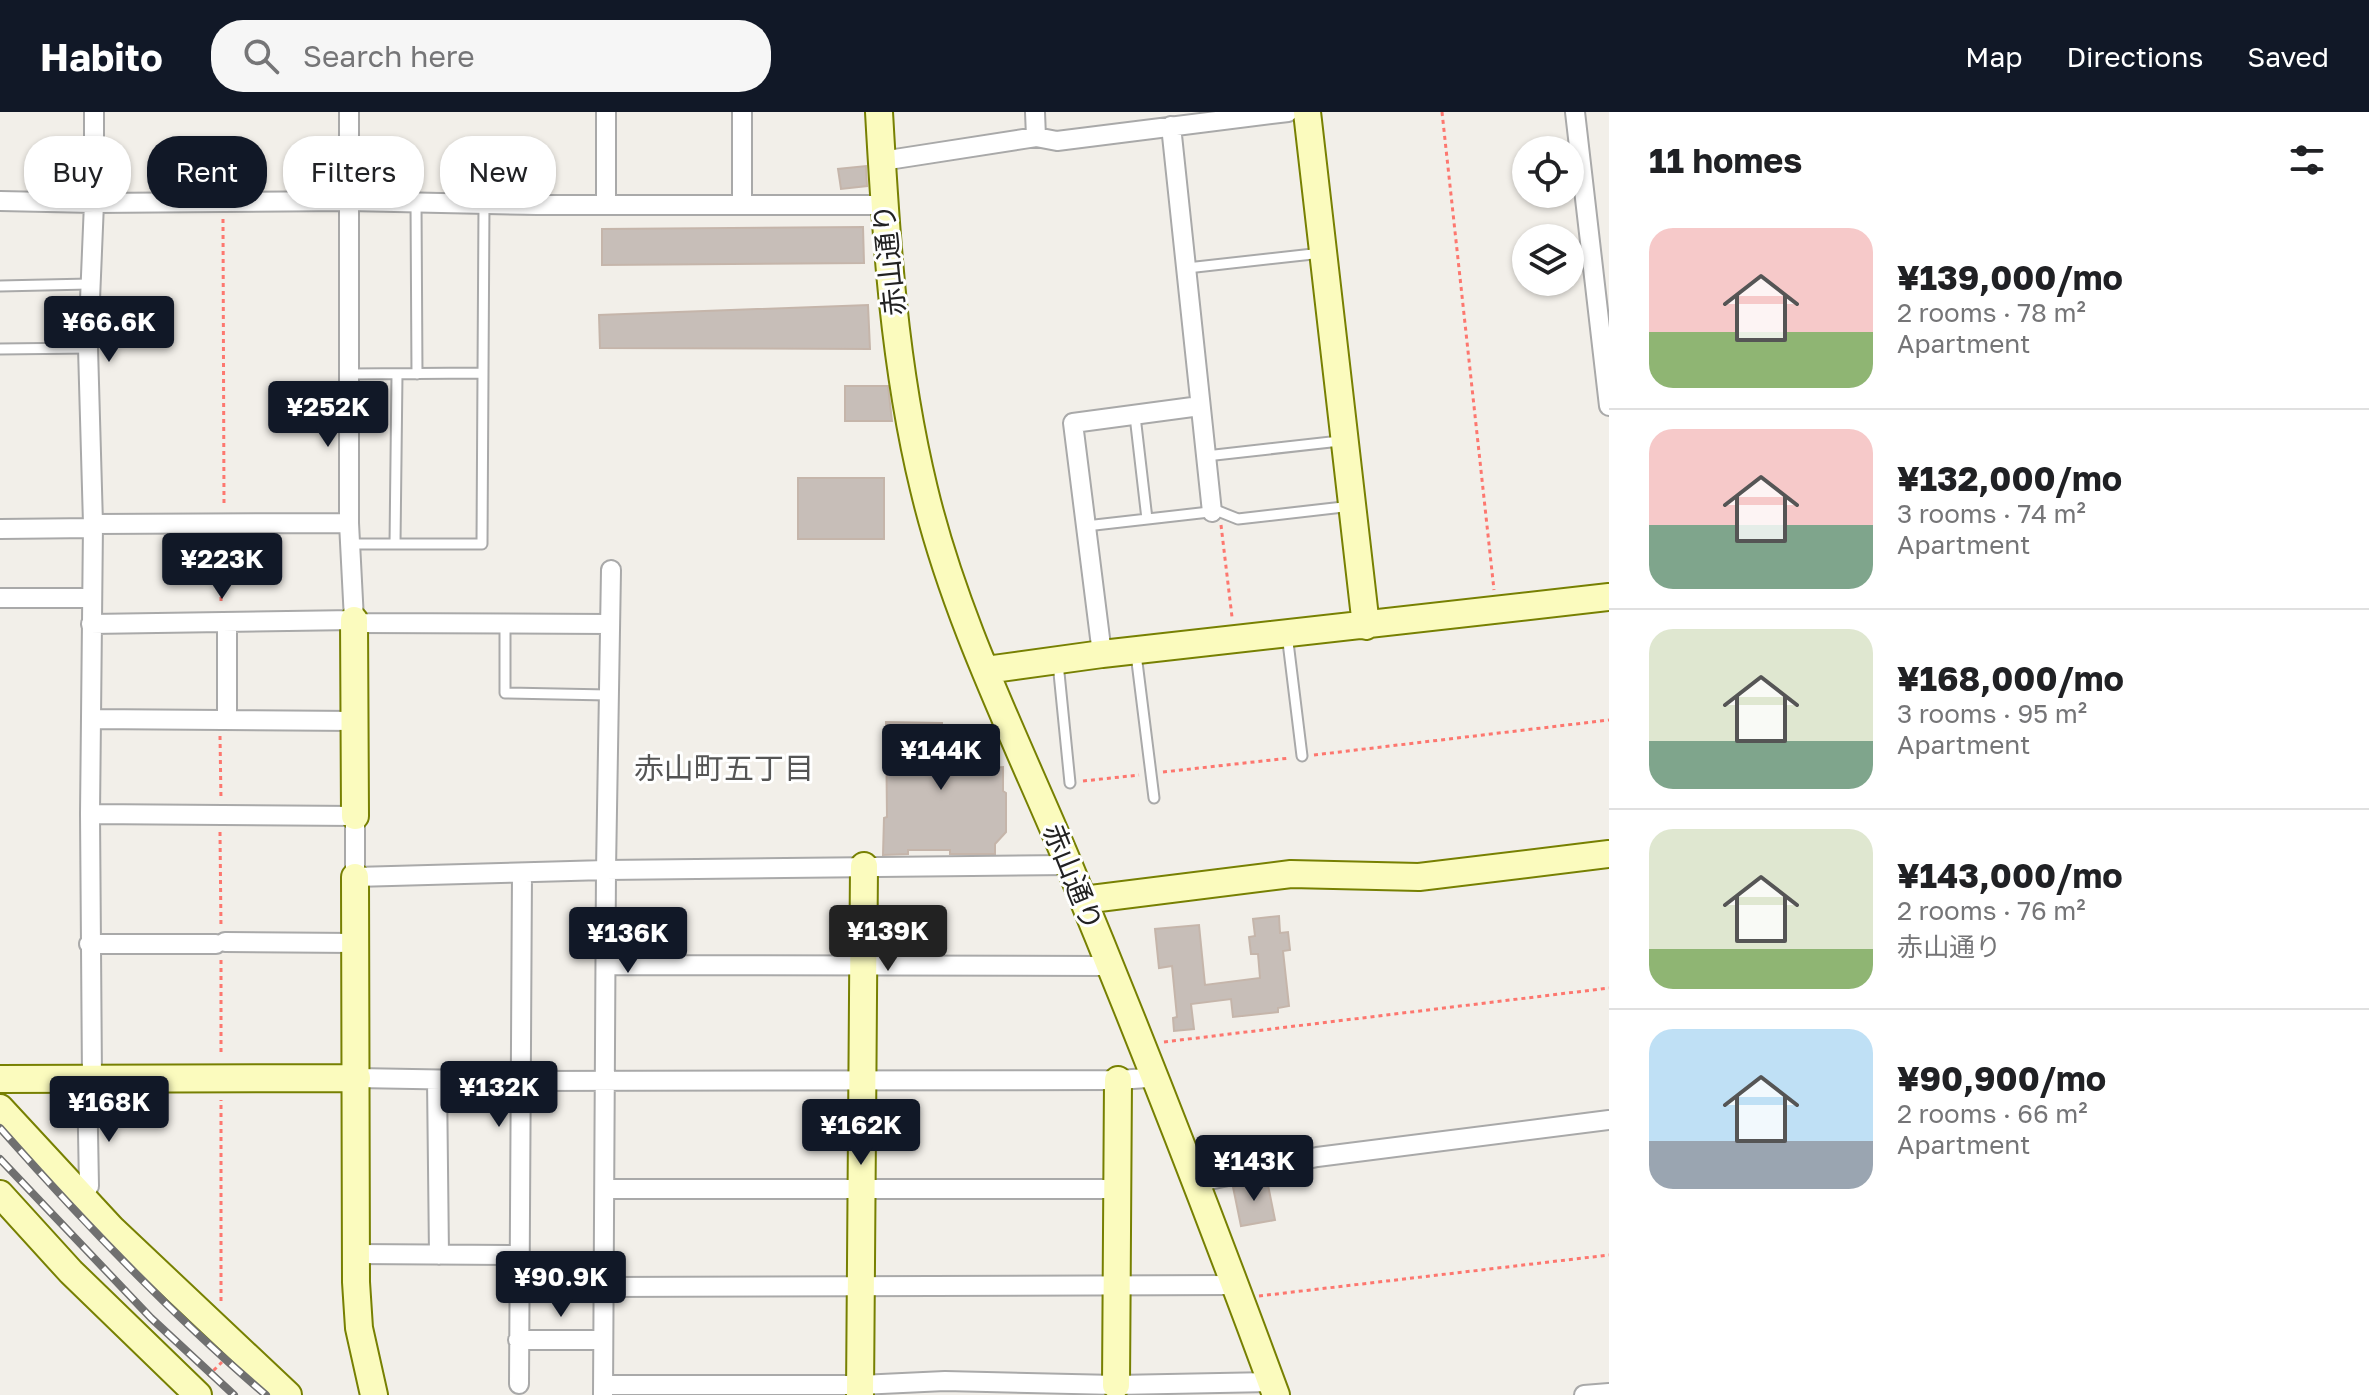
<!DOCTYPE html>
<meta charset="utf-8">
<style>
:root{--surface:#fff;--page:#f6f6f6;--text:#202124;--muted:#757577;--line:#e0e0e0;--accent:#111827}
body{margin:0;font-family:"Golos Text","Noto Sans JP",sans-serif;background:var(--page);color:var(--text);height:100vh;display:flex;flex-direction:column;font-size:30px;white-space:nowrap}
*{box-sizing:border-box;margin:0}
p{font-size:26px;color:var(--muted)}
.icon{flex:none;width:44px;height:44px;fill:none;stroke:currentColor;stroke-width:2;stroke-linecap:round;stroke-linejoin:round}
.map{position:relative;flex:1;overflow:hidden}
.side{display:flex;flex-direction:column;background:var(--surface);width:760px}
.side>*{flex:none}
.guide{position:absolute;left:24px;top:24px;width:760px;height:72px;display:flex;gap:16px}
.buttons{position:absolute;left:1512px;top:24px;display:grid;gap:16px}
.buttons a{display:grid;place-items:center;width:72px;height:72px;border-radius:50%;background:var(--surface);box-shadow:0 2px 6px #0004;font-size:40px}
.price{position:absolute;translate:-50% -68px;padding:0 18px;border-radius:8px;background:var(--accent);color:#fff;font-size:26px;line-height:52px;filter:drop-shadow(0 2px 4px #0008)}
.price::after{content:'';position:absolute;left:50%;top:48px;width:24px;height:18px;margin-left:-12px;background:inherit;clip-path:polygon(0 0,100% 0,50% 100%)}
.price.active{background:#222;color:#fff}
ul{padding:0;list-style:none}
li{display:flex;align-items:center;gap:24px;height:200px;padding:0 40px}
li+li{border-top:2px solid var(--line)}
li span{display:grid;place-items:center;flex:none;width:224px;height:160px;border-radius:24px;color:#555}
li>.icon{margin-inline-start:auto}
span .icon{width:96px;height:96px;fill:#fffc;stroke-width:1}
li b{font-size:34px}
h2{display:flex;justify-content:space-between;align-items:center;height:96px;padding:0 40px;font-size:34px}
.tag{padding:0 28px;border-radius:32px;background:var(--surface);box-shadow:0 2px 6px #0004;font-size:28px;line-height:72px}
.tag.active{background:var(--accent);color:#fff}
header{display:flex;align-items:center;gap:48px;box-sizing:border-box;height:112px;padding:0 40px;background:var(--accent);color:#fff}
header strong{font-size:38px}
nav{display:flex;gap:44px;margin-inline-start:auto;font-size:28px}
.search{width:560px;height:72px;background:var(--page);display:flex;align-items:center;gap:20px;box-sizing:border-box;padding:0 28px;border-radius:32px;color:var(--muted);font-size:30px}
main{display:flex;flex:1;min-height:0}
.map>svg:first-child{display:block}
</style>
<header>
<strong>Habito</strong>
<div class="search"><svg class="icon" aria-label="search" viewBox="0 0 24 24"><circle cx="10" cy="10" r="6"/><path d="M15 15l6 6"/></svg>Search here</div>
<nav><a>Map</a><a>Directions</a><a>Saved</a></nav>
</header>
<main>
<div class="map">
<svg width="1609" height="1283" viewBox="0 0 1609 1283">
<rect width="100%" height="100%" fill="#f2efe9"/>
<path fill="#c7beb8" stroke="#c5b5aa" stroke-width="2" d="M866 54 867 74 841 77 838 57Z
M863 115 864 151 602 153V117Z
M868 193 870 237 600 236 599 203Z
M845 274H888L892 309H845Z
M798 366H884V427H798Z
M886 610 942 611V623H970V627H989V656L1003 655V679L1006 681V720L995 732V742H950V738H908V742L883 743 884 706 887 705Z
M1279 804 1280 821 1288 820 1290 838 1283 839 1289 894 1278 896V900L1233 905 1231 887 1191 892 1194 917 1174 919 1173 906 1177 905 1172 854 1159 856 1155 817 1199 813 1205 873 1260 866 1258 842H1251L1249 825 1255 824 1253 807Z
M1267 1068 1275 1108 1241 1114 1233 1075Z"/>
<g fill="none" stroke-linecap="round" stroke-linejoin="round">
<defs>
<path id="lane" d="M416 90 417 262
M1187 156 1322 141
M0 174 89 172
M0 237 88 236
M349 262 483 261
M1135 304 1147 407
M1206 344 1340 329
M1086 414 1218 399 1238 407 1352 394
M350 432H482L484 92
M395 432 397 262
M505 512V581L608 583
M1287 522 1302 644
M1136 542 1154 686
M1058 551 1070 671"/>
<path id="street" d="M94 0V91L88 236 93 412 90 702 355 704V765L606 758 1069 753
M606 0V92
M1035 0 1036 25
M1575 0 1609 294
M1171 14 1212 400
M882 49 1036 25 1057 29 1288 0
M0 89 94 91 349 89 537 93H883
M742 93V0
M93 412 349 411
M0 417 93 416
M0 486H92
M354 511 610 512
M91 512 354 508 349 411V0
M1102 542 1073 311 1200 294
M91 607 356 609
M227 608V510
M90 702 92 967
M225 830 355 831
M89 832H216
M607 853 1110 854
M357 966 520 969 1118 968 1147 966 1155 963
M437 968 439 1143
M1195 1071 1317 1045 1609 1008
M605 1077H1118
M82 1085 89 1074 87 967
M356 1142 518 1143
M604 1175 1234 1173
M518 1228H603
M519 1272 522 761
M603 1273H860L945 1269 1116 1273 1271 1270
M603 1283 606 758 611 458
M1584 1283 1609 1281"/>
<path id="secondary" d="M879 0C886 126 894 254 924 377 955 507 1017 629 1068 751 1141 927 1210 1104 1276 1283
M1307 0 1366 514
M354 508 355 704
M986 558 1102 542 1609 485
M355 765 356 1170 359 1216 374 1283
M1083 788 1291 762 1419 765 1609 742
M0 967 357 966
M0 996 112 1117 288 1283
M0 1082 71 1160 198 1283
M1116 1273 1118 968
M860 1283 864 754"/>
</defs>
<use href="#lane" stroke="#a9a9a9" stroke-width="13"/>
<use href="#street" stroke="#a9a9a9" stroke-width="22"/>
<use href="#secondary" stroke="#778002" stroke-width="30"/>
<path stroke="#fd776f" stroke-width="3" stroke-dasharray="4 4" stroke-linecap="butt" d="M1442 0 1494 478
M223 107 224 395
M1221 413 1232 505
M221 429V493
M220 624 221 688
M1314 643 1609 608
M1163 660 1290 646
M1083 669 1139 663
M220 720 221 816
M221 848V944
M1164 930 1609 876
M1259 1184 1609 1143
M221 1189V988
M208 1264 222 1250"/>
<use href="#lane" stroke="#fff" stroke-width="9"/>
<use href="#street" stroke="#fff" stroke-width="18"/>
<use href="#secondary" stroke="#fbfbbe" stroke-width="26"/>
<defs>
<path id="rail" d="M0 1016C83 1110 171 1202 266 1283
M0 1047 151 1206 234 1283"/>
</defs>
<use href="#rail" stroke="#707070" stroke-width="8"/>
<use href="#rail" stroke="#fff" stroke-width="5" stroke-dasharray="15" stroke-linecap="butt"/>
</g>
<g text-anchor="middle" stroke-width="6" stroke-linejoin="round" paint-order="stroke">
<g font-size="28" fill="#222" stroke="#fff">
<text transform="translate(889 148) rotate(-96)" y="10">赤山通り</text>
<text transform="translate(1073 765) rotate(68)" y="10">赤山通り</text>
</g>
<g font-size="30" fill="#555" stroke="#fff">
<text x="724" y="667">赤山町五丁目</text>
</g>
</g>
</svg>
<div class="buttons">
<a><svg class="icon" aria-label="locate" viewBox="0 0 24 24"><circle cx="12" cy="12" r="6"/><path d="M12 2v4M12 18v4M2 12h4M18 12h4"/></svg></a>
<a><svg class="icon" aria-label="layers" viewBox="0 0 24 24"><path d="M12 4l9 5-9 5-9-5zM3 14l9 5 9-5"/></svg></a>
</div>
<b class="price" style="left:109px;top:252px">¥66.6K</b>
<b class="price" style="left:328px;top:337px">¥252K</b>
<b class="price" style="left:222px;top:489px">¥223K</b>
<b class="price" style="left:941px;top:680px">¥144K</b>
<b class="price active" style="left:888px;top:861px">¥139K</b>
<b class="price" style="left:628px;top:863px">¥136K</b>
<b class="price" style="left:499px;top:1017px">¥132K</b>
<b class="price" style="left:109px;top:1032px">¥168K</b>
<b class="price" style="left:861px;top:1055px">¥162K</b>
<b class="price" style="left:1254px;top:1091px">¥143K</b>
<b class="price" style="left:561px;top:1207px">¥90.9K</b>
<div class="guide">
<a class="tag">Buy</a>
<a class="tag active">Rent</a>
<a class="tag">Filters</a>
<a class="tag">New</a>
</div>
</div>
<section class="side">
<h2>11 homes<svg class="icon" aria-label="filters" viewBox="0 0 24 24"><path d="M4 7h16M4 17h16"/><circle cx="9" cy="7" r="2"/><circle cx="15" cy="17" r="2"/></svg></h2>
<ul>
<li><span style="background:linear-gradient(#f6c9c9 65%,#8fb573 0)"><svg class="icon" aria-label="home" viewBox="0 0 24 24"><path d="M3 11l9-7 9 7M6 9v11h12V9"/></svg></span><div><b>¥139,000/mo</b><p>2 rooms · 78 m²</p><p>Apartment</p></div></li>
<li><span style="background:linear-gradient(#f6c9c9 60%,#7fa58c 0)"><svg class="icon" aria-label="home" viewBox="0 0 24 24"><path d="M3 11l9-7 9 7M6 9v11h12V9"/></svg></span><div><b>¥132,000/mo</b><p>3 rooms · 74 m²</p><p>Apartment</p></div></li>
<li><span style="background:linear-gradient(#dfe7d0 70%,#7fa58c 0)"><svg class="icon" aria-label="home" viewBox="0 0 24 24"><path d="M3 11l9-7 9 7M6 9v11h12V9"/></svg></span><div><b>¥168,000/mo</b><p>3 rooms · 95 m²</p><p>Apartment</p></div></li>
<li><span style="background:linear-gradient(#dfe7d0 75%,#8fb573 0)"><svg class="icon" aria-label="home" viewBox="0 0 24 24"><path d="M3 11l9-7 9 7M6 9v11h12V9"/></svg></span><div><b>¥143,000/mo</b><p>2 rooms · 76 m²</p><p>赤山通り</p></div></li>
<li><span style="background:linear-gradient(#bfe0f5 70%,#9aa5b1 0)"><svg class="icon" aria-label="home" viewBox="0 0 24 24"><path d="M3 11l9-7 9 7M6 9v11h12V9"/></svg></span><div><b>¥90,900/mo</b><p>2 rooms · 66 m²</p><p>Apartment</p></div></li>
</ul>
</section>
</main>
